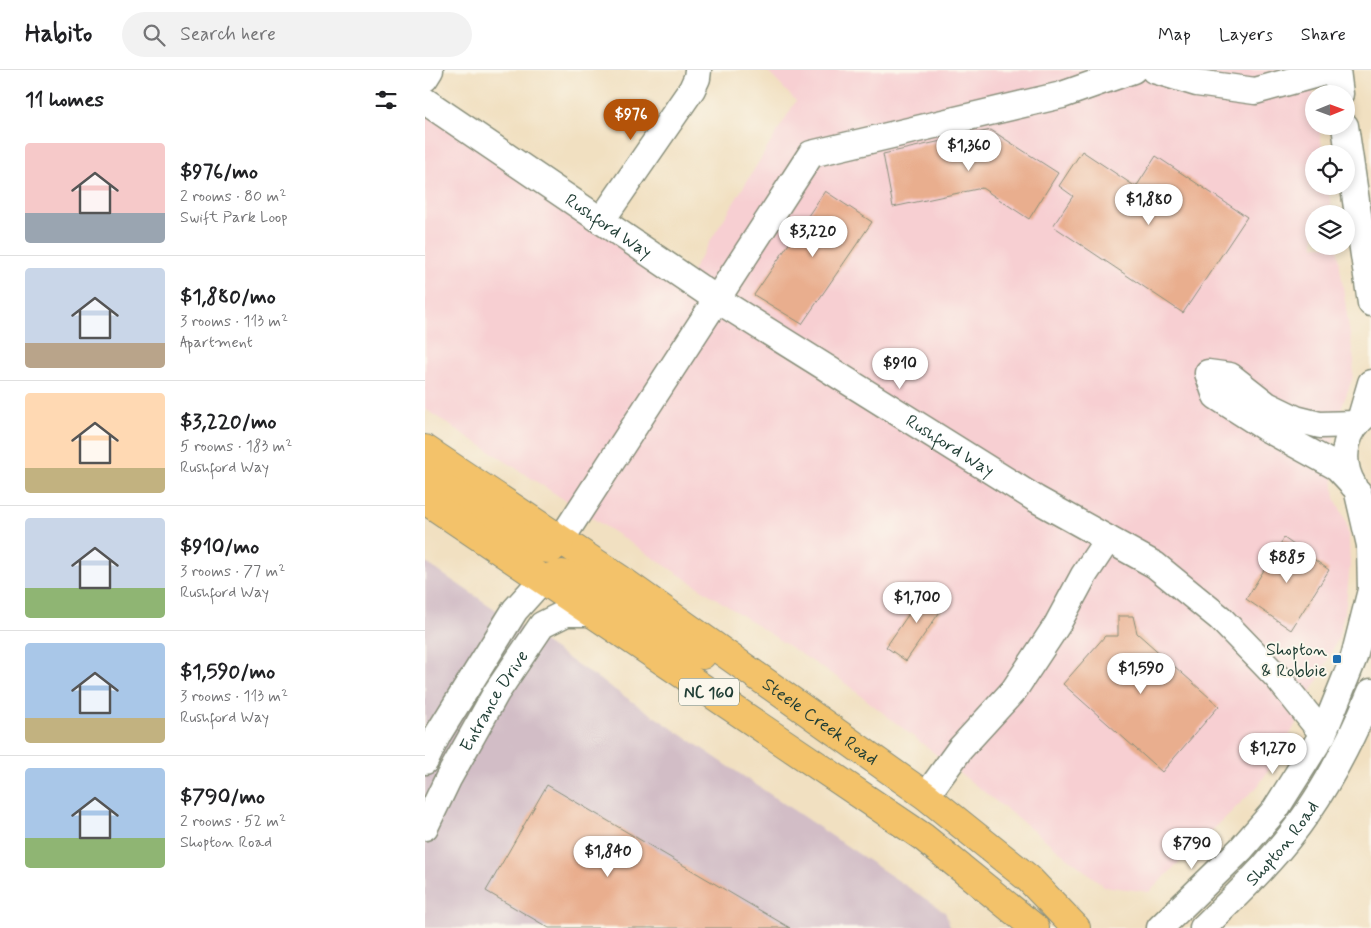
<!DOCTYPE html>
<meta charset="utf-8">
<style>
:root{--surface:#fff;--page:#f2f2f2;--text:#202124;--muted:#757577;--line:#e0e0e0;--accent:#b45309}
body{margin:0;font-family:Mynerve,sans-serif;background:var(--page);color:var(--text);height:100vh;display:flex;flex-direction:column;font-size:19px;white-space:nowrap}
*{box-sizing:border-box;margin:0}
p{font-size:16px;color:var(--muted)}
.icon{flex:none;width:28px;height:28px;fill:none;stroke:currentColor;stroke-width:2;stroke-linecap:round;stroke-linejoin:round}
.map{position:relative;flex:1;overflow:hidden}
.side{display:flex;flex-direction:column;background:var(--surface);width:425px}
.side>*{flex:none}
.needle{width:32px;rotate:89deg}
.buttons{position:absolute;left:880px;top:15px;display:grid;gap:10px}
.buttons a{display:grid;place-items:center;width:50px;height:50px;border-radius:50%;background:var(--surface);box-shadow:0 2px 8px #0003;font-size:25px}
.price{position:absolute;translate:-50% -42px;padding:0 11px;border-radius:18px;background:#fff;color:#222;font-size:16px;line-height:32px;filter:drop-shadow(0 1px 2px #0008)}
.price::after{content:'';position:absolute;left:50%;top:30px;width:15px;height:11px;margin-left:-8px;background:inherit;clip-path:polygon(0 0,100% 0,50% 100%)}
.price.current{background:var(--accent);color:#fff}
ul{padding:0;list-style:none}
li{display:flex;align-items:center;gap:15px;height:125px;padding:0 25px}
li+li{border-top:1px solid var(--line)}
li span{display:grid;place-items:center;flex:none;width:140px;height:100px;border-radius:5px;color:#555}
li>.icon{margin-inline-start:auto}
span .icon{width:60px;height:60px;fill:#fffc;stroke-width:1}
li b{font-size:21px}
h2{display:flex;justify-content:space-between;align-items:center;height:60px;padding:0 25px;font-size:21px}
header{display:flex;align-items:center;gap:30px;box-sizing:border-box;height:70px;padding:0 25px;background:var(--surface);border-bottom:1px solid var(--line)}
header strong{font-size:24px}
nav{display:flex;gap:28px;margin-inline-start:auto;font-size:18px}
.search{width:350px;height:45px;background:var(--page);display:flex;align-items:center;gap:12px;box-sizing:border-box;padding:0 18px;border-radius:28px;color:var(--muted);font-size:19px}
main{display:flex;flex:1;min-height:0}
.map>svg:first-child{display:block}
</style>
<header>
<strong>Habito</strong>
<div class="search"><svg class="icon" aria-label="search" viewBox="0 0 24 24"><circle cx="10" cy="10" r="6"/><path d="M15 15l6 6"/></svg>Search here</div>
<nav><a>Map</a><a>Layers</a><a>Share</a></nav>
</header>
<main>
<section class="side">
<h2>11 homes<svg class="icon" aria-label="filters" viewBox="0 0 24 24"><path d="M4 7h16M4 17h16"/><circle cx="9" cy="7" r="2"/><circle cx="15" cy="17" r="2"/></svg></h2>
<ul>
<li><span style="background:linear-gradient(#f6c9c9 70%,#9aa5b1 0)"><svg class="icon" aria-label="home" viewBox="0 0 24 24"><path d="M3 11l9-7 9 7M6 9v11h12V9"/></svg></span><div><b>$976/mo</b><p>2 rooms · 80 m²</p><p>Swift Park Loop</p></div></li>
<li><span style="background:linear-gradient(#c9d6e8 75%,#b9a48a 0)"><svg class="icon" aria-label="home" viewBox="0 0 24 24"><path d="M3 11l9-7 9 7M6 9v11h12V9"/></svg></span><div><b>$1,880/mo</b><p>3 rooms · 113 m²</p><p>Apartment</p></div></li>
<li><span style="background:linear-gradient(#ffd9b3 75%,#c2b280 0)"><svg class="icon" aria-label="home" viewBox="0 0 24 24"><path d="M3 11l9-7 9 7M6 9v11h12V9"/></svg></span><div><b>$3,220/mo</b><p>5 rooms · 183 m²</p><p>Rushford Way</p></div></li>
<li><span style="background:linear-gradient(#c9d6e8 70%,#8fb573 0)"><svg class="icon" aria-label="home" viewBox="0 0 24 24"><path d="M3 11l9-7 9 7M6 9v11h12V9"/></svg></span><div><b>$910/mo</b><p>3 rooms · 77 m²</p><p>Rushford Way</p></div></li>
<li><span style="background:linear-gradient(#a9c7e8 75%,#c2b280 0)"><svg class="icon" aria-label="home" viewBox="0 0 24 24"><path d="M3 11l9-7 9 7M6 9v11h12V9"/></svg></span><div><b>$1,590/mo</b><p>3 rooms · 113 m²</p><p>Rushford Way</p></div></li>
<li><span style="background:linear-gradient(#a9c7e8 70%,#8fb573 0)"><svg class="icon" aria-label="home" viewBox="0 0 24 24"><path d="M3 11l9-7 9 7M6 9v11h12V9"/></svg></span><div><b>$790/mo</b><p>2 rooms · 52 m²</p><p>Shopton Road</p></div></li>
</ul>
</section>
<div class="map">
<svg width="946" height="858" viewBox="0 0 946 858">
<rect width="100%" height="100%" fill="#fbf7ec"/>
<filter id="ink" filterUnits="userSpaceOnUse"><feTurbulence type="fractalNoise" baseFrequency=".02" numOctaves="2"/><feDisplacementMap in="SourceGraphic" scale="10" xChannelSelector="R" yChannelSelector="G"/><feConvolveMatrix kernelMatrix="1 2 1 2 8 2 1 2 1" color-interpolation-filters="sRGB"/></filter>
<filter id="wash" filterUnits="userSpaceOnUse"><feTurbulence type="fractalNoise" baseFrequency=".0096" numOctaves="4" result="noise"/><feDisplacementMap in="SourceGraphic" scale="20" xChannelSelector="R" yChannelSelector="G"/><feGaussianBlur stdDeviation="1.12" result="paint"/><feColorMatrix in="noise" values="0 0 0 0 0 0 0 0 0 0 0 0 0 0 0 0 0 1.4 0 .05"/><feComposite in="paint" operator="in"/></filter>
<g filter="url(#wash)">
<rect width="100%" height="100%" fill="#f1e0c1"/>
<path fill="#f7cfd2" d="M341 0H884L889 27V56H894L898 84H889V116H903L907 144H889V176H912L929 292 927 310 915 341 906 380 910 428 921 451 924 470 925 496 921 535 913 569 858 679 833 716 724 822 679 816 416 610 0 339V43L259 214 371 31Z"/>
<path fill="#d2bdc6" d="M0 492 520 842 526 858H0Z"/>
<g id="blocks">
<path fill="#e9ae8e" d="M566 60 633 103 604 149 557 118 468 137 458 84Z
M657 81 711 117 731 86 822 147 758 243 628 156 648 126 634 116Z
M400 121 447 152 377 254 329 225Z
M859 468 904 500 866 560 821 529Z
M503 516 523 530 481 591 461 577Z
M693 546H708L712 563 794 636 737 702 638 614 680 566H693Z
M122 715 365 858H124L61 821Z"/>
</g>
</g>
<g filter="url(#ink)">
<use href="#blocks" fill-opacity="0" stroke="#888e7a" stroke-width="1"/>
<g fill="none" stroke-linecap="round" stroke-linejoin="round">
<defs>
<g id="minor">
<path d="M729 0 772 13 830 21 907 0"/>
<path d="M912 0 915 24"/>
<path d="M0 8 5 0"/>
<path id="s1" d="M0 31 293 230 611 429 730 495 795 548 853 608 898 664"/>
<path d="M920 56 946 233"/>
<path d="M176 151 267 19 272 8 273 0"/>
<path d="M936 347 946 313"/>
<path d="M926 412 912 397 841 358 791 326 783 303 805 306 842 335 871 349 895 355 930 354"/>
<path d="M928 415C913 389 920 357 946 342"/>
<path d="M135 471 386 84 637 25 708 0"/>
<path d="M0 691 13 664 90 540 118 509"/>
<path d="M501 726 535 679 589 620 632 555 659 505 683 469"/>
<path id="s2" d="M0 757 23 709 71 623 117 555 141 543H169"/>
<path d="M735 858 816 779 850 740 898 664 929 587 946 520 945 475 933 423"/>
<path id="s3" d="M778 858C800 836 823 815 843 792 888 744 921 683 946 622"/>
</g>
<g id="major">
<path id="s4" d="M0 379 195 509 501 726 603 808 651 858"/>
<path d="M0 409 31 425 111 478 126 479 135 471"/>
<path d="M0 430 498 767 610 858"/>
<path d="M118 509 137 504 154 509 225 557 277 585"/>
</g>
</defs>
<use href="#minor" stroke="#888e7a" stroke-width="29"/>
<use href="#major" stroke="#888e7a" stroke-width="30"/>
<use href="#minor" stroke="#fff" stroke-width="26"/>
<use href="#major" stroke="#f3c26a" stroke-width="28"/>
</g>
</g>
<rect fill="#1f6fb2" stroke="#fbf7ec" stroke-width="2" x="907" y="584" width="10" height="10" rx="2.5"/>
<g text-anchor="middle" stroke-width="4" stroke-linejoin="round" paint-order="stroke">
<rect fill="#fbf7ec" stroke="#61756b" stroke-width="1" x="254" y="608.5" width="60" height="27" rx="4"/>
<g font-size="16" font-weight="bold" fill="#1f3d34">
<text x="284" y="628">NC 160</text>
</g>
<g font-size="18" fill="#1f3d34" stroke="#fbf7ec">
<text dy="6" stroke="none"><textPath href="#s1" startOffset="222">Rushford Way</textPath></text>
<text dy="6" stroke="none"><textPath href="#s1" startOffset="628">Rushford Way</textPath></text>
<text dy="6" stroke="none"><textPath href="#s2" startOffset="144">Entrance Drive</textPath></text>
<text dy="6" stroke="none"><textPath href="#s4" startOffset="480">Steele Creek Road</textPath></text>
<text dy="6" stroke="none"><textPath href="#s3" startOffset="116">Shopton Road</textPath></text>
</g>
<g font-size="18" fill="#1f3d34" stroke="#fbf7ec" text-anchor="end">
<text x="902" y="585">Shopton<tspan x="902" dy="21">&amp; Robbie</tspan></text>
</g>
</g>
</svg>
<div class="buttons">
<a><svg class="needle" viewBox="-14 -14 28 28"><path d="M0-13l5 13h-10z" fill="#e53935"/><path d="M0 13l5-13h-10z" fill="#757577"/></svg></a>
<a><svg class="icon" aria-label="locate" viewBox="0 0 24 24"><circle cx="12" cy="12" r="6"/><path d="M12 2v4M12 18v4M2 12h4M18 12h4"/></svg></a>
<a><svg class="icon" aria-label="layers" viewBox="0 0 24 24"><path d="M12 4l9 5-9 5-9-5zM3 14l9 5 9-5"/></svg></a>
</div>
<b class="price current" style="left:206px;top:71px">$976</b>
<b class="price" style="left:544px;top:102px">$1,360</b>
<b class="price" style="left:724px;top:156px">$1,880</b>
<b class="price" style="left:388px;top:188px">$3,220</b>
<b class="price" style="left:475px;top:320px">$910</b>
<b class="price" style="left:862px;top:514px">$885</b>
<b class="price" style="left:492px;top:554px">$1,700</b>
<b class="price" style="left:716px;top:625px">$1,590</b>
<b class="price" style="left:848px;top:705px">$1,270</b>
<b class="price" style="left:767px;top:800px">$790</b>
<b class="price" style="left:183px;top:808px">$1,840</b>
</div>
</main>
